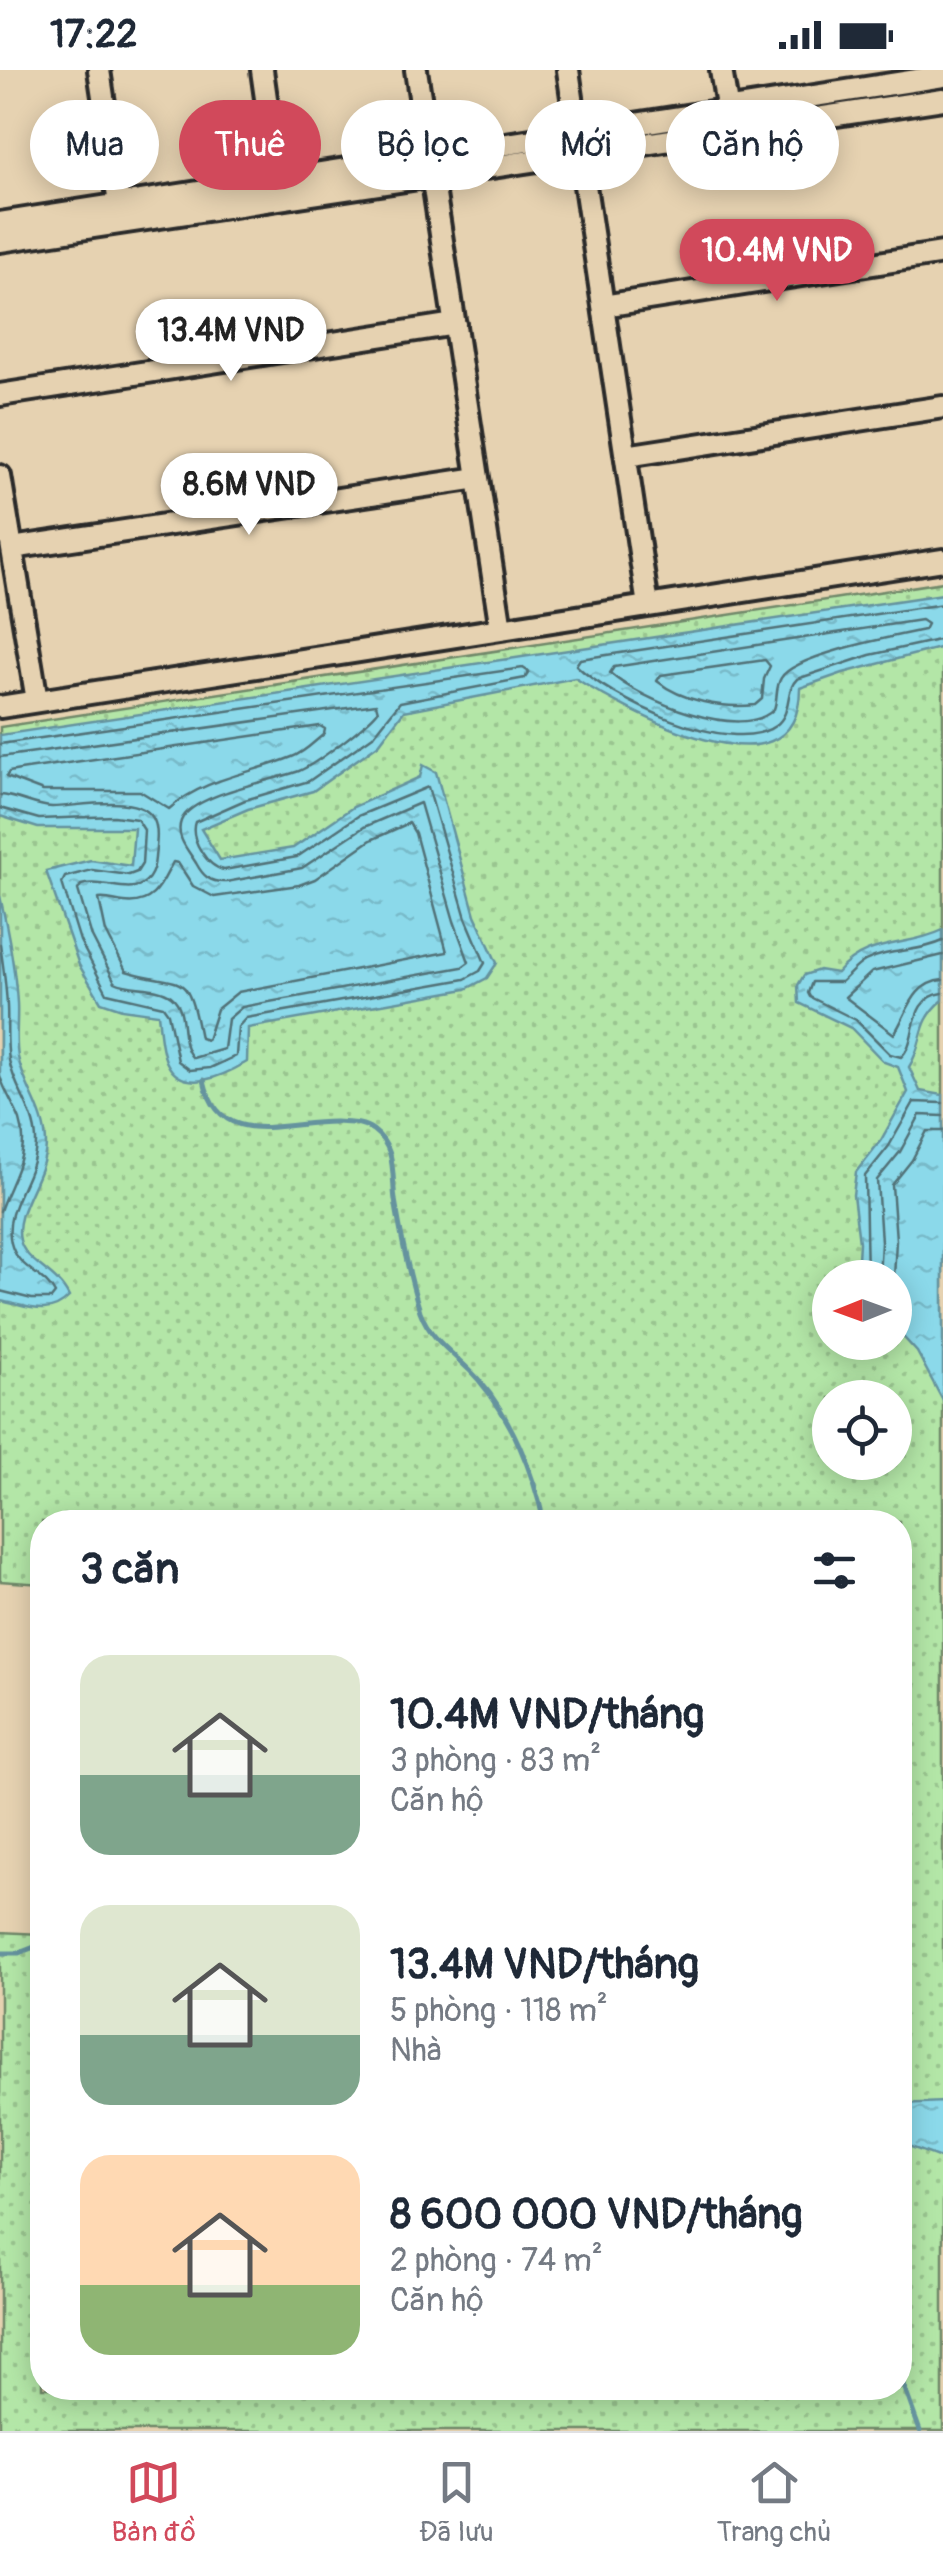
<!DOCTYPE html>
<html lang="vi">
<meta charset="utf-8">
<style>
:root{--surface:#fff;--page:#f2f2f3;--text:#1f2937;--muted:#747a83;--line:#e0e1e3;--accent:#d1495b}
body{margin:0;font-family:Pangolin,sans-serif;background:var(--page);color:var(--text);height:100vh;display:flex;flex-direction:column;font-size:38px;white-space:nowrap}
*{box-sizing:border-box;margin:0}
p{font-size:32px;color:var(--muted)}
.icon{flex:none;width:55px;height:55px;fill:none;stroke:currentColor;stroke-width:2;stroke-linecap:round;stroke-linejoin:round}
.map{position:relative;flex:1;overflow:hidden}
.details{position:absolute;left:30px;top:1440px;width:882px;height:890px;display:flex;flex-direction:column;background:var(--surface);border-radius:40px;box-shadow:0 5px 25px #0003}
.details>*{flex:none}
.banner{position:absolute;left:30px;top:30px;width:885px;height:90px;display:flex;gap:20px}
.needle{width:65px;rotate:269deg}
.tools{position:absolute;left:812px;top:1190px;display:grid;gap:20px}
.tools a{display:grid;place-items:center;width:100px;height:100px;border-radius:50%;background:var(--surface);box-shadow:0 5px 25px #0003;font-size:50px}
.price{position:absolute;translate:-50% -85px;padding:0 22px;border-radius:35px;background:#fff;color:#222;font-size:32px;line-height:65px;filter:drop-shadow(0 2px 5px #0008)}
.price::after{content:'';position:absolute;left:50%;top:60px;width:30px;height:22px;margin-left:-15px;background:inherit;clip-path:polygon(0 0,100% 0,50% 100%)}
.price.selected{background:var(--accent);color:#fff}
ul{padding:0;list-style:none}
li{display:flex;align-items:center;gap:30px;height:250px;padding:0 50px}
li span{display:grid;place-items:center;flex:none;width:280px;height:200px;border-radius:30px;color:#555}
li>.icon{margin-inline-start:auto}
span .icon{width:120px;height:120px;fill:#fffc;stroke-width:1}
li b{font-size:42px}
h2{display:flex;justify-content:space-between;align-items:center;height:120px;padding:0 50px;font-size:42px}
.chip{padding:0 35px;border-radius:45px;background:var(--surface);box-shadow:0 5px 25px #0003;font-size:35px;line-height:90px}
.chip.selected{background:var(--accent);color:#fff}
.status{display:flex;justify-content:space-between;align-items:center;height:70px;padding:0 50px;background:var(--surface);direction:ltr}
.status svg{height:28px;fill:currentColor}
.tab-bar{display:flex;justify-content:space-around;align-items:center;height:140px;border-top:2px solid var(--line);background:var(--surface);font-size:28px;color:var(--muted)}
.tab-bar a{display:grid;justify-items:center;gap:5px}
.tab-bar .selected{color:var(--accent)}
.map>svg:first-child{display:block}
</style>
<div class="status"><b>17:22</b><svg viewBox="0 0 49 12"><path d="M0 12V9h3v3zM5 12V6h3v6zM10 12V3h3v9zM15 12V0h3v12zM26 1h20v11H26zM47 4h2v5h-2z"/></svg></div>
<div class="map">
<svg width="943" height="2361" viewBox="0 0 943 2361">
<defs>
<pattern id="grass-dots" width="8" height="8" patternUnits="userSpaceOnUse" patternTransform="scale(2.5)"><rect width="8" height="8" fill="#b3e6a7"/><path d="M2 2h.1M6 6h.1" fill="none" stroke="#9ac590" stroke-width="1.8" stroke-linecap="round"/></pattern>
<pattern id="water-ripples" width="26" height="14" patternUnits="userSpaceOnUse" patternTransform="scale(2.5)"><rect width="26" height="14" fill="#8bd9ea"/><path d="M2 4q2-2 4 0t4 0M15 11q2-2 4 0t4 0" fill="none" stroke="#78bac9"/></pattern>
</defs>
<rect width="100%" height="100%" fill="#e6d2b1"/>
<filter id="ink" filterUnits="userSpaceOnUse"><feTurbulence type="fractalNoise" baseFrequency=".01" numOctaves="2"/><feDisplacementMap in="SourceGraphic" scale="20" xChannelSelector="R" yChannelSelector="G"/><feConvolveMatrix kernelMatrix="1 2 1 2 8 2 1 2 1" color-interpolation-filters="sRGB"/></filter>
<g filter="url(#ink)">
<path fill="url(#grass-dots)" stroke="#6f8869" stroke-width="2.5" fill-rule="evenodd" d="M943 512V2361H0V1862L41 1864 42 1856V2318H900V1452H42V1514L0 1511V657ZM830 1208H895V1272H830ZM830 1328H895V1392H830Z"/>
<path fill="url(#water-ripples)" stroke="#65939e" stroke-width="2.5" d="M943 524V577L843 603 800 618C799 738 621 638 575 608L404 641 379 674 313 721 248 739 201 759 220 790 293 778 353 737 420 707 423 695 436 702 475 845 497 893 487 908 466 919 248 958 247 992C225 1005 183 1026 167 993 160 979 160 959 158 944L122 939 101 932 79 895 46 801 91 790 131 796 134 758H38L0 746V665Z
M0 826C8 861 15 897 17 933 18 951 15 969 18 987 24 1018 46 1042 46 1075 45 1108 13 1141 20 1170 25 1193 56 1200 69 1227 48 1249 25 1235 0 1231Z
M943 860V930C915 954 926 970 909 997L920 1021 943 1025V1331L917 1282 895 1258V1208L857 1206 859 1172 853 1125 856 1102 881 1070 908 1022 898 997 884 992 851 958 799 933 798 915 804 905 819 900 837 903C866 868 906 878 943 860Z
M943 2032V2089L900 2073V2034Z"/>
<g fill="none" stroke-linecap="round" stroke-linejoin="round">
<path stroke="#517177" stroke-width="2.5" d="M943 534 580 589 576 595C609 628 730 688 775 656 793 643 784 621 797 609L870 585 943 569
M921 550 927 554 924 560C896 566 794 585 781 608 775 617 778 629 774 639 743 673 638 629 610 603L614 597Z
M765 590 770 596 764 609 762 629 755 635C723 639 682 631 657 611L661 605Z
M320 656 325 659 324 664C314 672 304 683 292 687 250 704 204 708 169 739L140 721H43L6 707 9 702 20 700Z
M0 674 523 598 529 602 525 608 400 632 373 666 309 711 245 730 195 752C189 768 207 797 224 800L297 787 358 746 428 717 466 848 485 893 480 901 465 909 246 948 238 957 236 986 210 998 190 1000 178 991 168 943 163 936 107 923 80 871 62 813 65 807 92 800 129 805 137 802 142 794 144 760 137 749 114 746 39 749 0 738
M0 687 376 634 378 641C367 655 316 694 299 701 273 711 191 724 181 751 175 767 188 780 196 793 203 806 210 813 226 812L302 798 364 757 420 733 454 851 469 892 462 897 242 937 228 949 224 979 193 988C177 972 190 941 171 926 157 915 131 920 115 912L92 867 78 820 81 815C102 810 119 820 134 817 149 814 154 802 155 788 156 776 159 761 154 750 142 722 77 737 52 737 34 736 18 726 0 725
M409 753 415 763 447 882 238 922 217 939 207 970 200 968C186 896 185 919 126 901L106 862 99 829C109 828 115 831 124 832 155 836 162 812 173 792L178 793 193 816 214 827 299 815 315 809 371 770Z
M943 871C918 883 890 878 865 891 856 896 849 905 841 912H812L808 923 810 927 856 950 890 984 901 987C919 971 906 928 943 923
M0 874C3 894 6 915 7 936 8 954 6 972 9 990 14 1018 35 1041 36 1070 37 1107 2 1137 11 1173 17 1199 45 1203 55 1224L51 1229H32L0 1221
M943 885 872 902 845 927 894 964C908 944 911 913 943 910
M0 1006C5 1022 14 1035 20 1050 31 1085 10 1110 0 1141
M867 1208 865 1106 889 1076 914 1032 943 1033
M879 1208 881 1172 877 1110 900 1082 920 1045 943 1046
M894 1208 896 1170 892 1115 912 1090 927 1061H943"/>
<path stroke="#65939e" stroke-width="5" d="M204 1010C219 1081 284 1051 336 1052 350 1053 362 1052 373 1060 381 1066 387 1075 390 1084 394 1099 393 1115 395 1130 401 1166 409 1206 420 1241 431 1272 457 1285 478 1309 512 1348 533 1402 544 1452
M0 1883H19L42 1874
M900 2305 920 2361"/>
<defs>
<path id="minor" d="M99 0 119 134
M262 0 279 121
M416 0 501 559
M568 0 577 62
M721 0 729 48
M580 82 648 536
M0 153 943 6
M0 171 943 29
M603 236 943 183
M0 325 455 254
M626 386 943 337
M0 406 37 631
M12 478 478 408
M0 637 943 490"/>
</defs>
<use href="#minor" stroke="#2b2b2b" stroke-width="28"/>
<use href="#minor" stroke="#e6d2b1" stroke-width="20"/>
</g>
</g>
</svg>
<div class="tools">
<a><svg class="needle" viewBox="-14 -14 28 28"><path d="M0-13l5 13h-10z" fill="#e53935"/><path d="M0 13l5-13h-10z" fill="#747a83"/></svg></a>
<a><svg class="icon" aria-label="locate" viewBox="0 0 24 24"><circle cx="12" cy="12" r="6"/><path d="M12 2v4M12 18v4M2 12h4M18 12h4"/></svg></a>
</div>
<b class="price selected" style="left:777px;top:234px">10.4M VND</b>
<b class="price" style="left:231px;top:314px">13.4M VND</b>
<b class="price" style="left:249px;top:468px">8.6M VND</b>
<div class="banner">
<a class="chip">Mua</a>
<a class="chip selected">Thuê</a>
<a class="chip">Bộ lọc</a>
<a class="chip">Mới</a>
<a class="chip">Căn hộ</a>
</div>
<section class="details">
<h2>3 căn<svg class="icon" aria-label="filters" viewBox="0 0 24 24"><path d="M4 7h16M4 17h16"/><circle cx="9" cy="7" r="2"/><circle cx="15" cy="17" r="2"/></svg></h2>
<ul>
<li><span style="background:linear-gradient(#dfe7d0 60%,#7fa58c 0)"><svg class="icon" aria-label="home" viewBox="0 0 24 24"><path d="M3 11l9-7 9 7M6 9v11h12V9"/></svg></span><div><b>10.4M VND/tháng</b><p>3 phòng · 83 m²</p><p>Căn hộ</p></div></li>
<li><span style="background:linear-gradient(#dfe7d0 65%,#7fa58c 0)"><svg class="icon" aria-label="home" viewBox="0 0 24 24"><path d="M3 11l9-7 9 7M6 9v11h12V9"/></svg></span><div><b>13.4M VND/tháng</b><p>5 phòng · 118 m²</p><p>Nhà</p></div></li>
<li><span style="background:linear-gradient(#ffd9b3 65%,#8fb573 0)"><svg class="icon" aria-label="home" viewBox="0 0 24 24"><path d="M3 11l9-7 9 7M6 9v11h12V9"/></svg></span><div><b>8 600 000 VND/tháng</b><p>2 phòng · 74 m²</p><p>Căn hộ</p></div></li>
</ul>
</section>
</div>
<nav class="tab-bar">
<a class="selected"><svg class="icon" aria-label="map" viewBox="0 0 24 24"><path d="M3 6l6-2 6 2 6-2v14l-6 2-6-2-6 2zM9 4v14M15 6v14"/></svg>Bản đồ</a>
<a><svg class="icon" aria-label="saved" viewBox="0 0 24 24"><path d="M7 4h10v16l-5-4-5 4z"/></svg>Đã lưu</a>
<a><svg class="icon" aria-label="home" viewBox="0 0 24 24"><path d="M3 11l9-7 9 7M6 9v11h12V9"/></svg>Trang chủ</a>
</nav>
